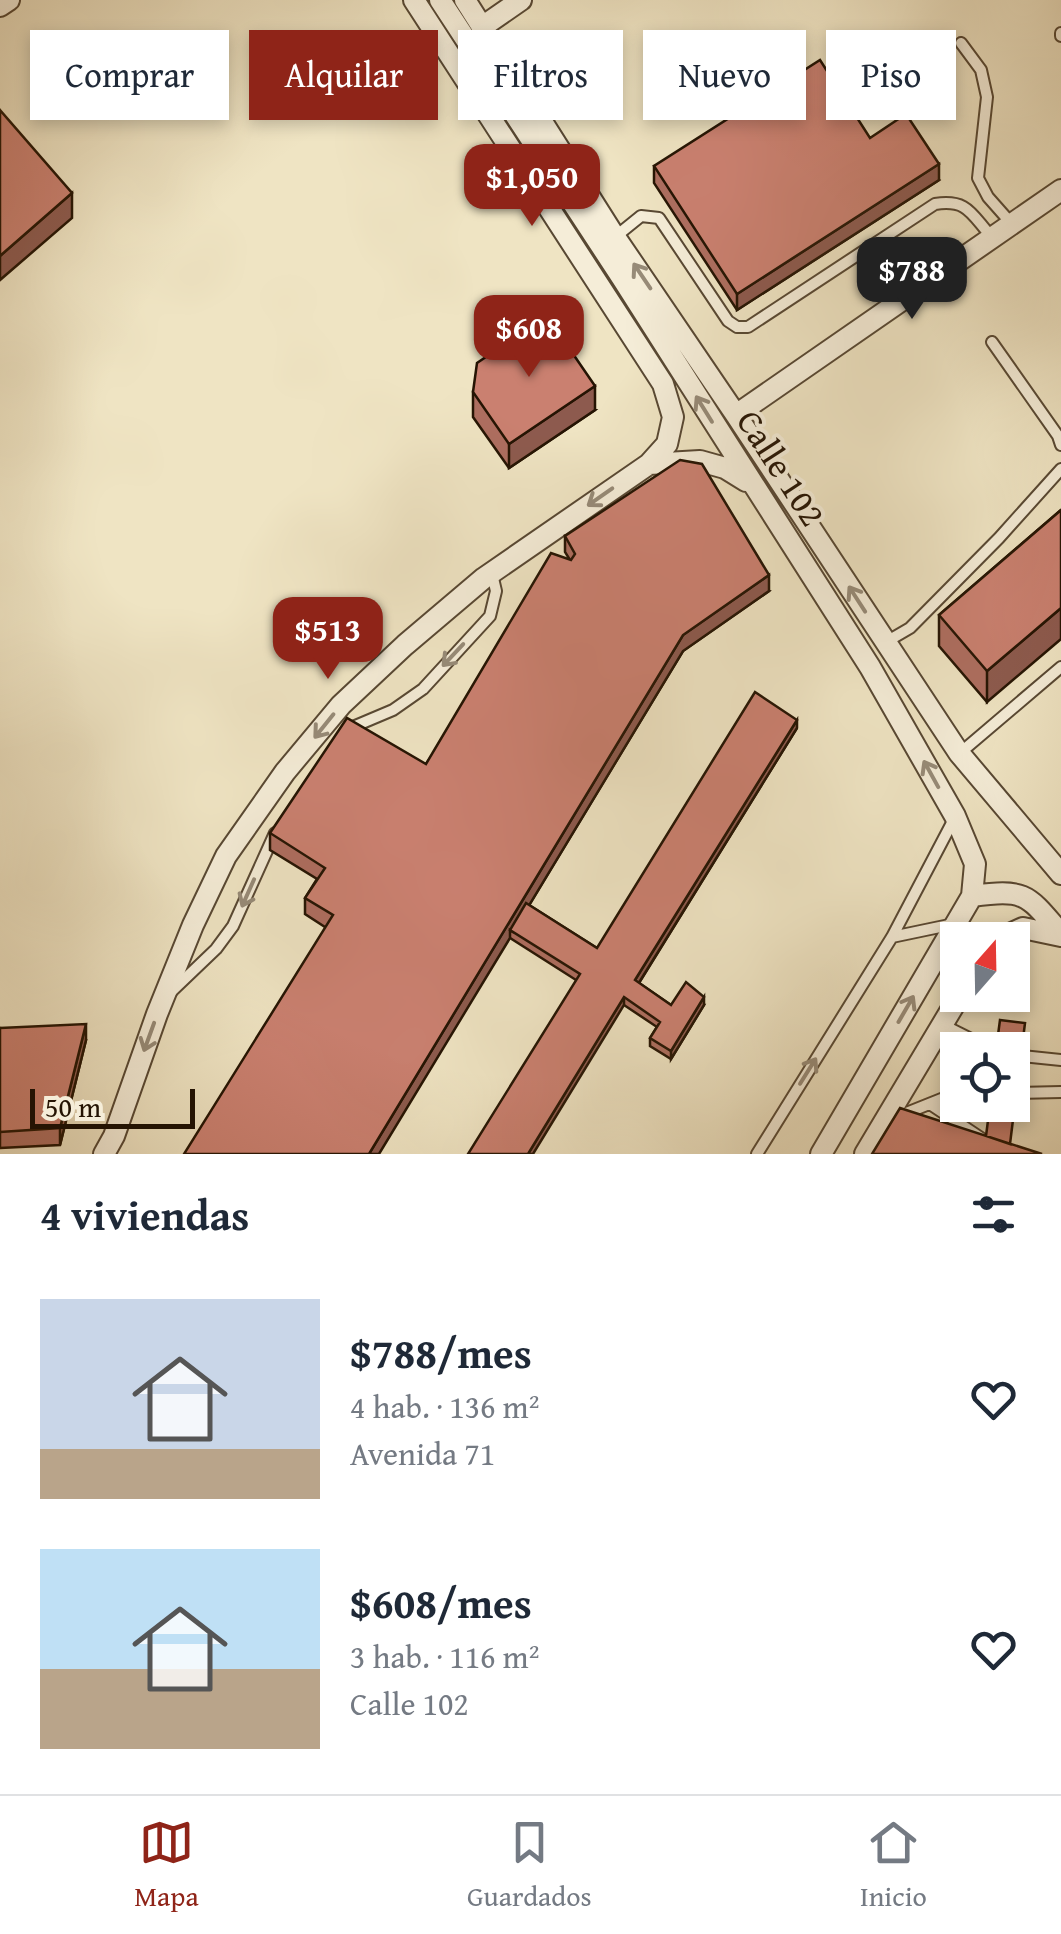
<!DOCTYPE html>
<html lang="es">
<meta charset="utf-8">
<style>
:root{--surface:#fff;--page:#f2f2f3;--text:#1f2937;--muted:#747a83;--line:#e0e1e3;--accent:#8f2418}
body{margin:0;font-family:"Gentium Book Plus",serif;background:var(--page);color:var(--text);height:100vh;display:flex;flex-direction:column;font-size:38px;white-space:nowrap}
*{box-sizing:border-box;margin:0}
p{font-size:32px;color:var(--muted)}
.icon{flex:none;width:55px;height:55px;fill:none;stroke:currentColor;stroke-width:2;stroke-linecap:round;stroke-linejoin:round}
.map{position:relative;height:1154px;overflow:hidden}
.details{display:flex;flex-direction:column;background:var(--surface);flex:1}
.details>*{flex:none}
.guide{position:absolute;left:30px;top:30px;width:1002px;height:90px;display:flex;gap:20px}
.needle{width:65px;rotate:20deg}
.fabs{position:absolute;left:940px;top:922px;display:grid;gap:20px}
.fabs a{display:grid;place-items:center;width:90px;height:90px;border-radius:0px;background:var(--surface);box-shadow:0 5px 15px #0003;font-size:50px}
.scale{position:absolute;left:30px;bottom:25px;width:165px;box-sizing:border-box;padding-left:10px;border:5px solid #251403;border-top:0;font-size:28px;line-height:35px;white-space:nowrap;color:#251403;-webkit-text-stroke:8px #f5edd8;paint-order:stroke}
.price{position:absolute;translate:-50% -85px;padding:0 22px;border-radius:20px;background:var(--accent);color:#fff;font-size:32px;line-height:65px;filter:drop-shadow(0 2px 5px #0008)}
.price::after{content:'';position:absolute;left:50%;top:60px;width:30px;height:22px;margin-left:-15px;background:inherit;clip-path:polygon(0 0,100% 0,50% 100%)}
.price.current{background:#222;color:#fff}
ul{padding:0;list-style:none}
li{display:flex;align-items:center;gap:30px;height:250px;padding:0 40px}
li span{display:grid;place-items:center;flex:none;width:280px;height:200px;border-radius:0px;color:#555}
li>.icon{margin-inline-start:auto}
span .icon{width:120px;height:120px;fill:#fffc;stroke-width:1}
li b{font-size:42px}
h2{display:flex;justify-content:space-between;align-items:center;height:120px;padding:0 40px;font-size:42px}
.chip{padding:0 35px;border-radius:0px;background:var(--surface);box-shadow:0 5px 15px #0003;font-size:35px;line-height:90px}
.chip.current{background:var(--accent);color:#fff}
.tabs{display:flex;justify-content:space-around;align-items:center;height:140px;border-top:2px solid var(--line);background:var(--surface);font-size:28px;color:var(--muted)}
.tabs a{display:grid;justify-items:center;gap:5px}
.tabs .current{color:var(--accent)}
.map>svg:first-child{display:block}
</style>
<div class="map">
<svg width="1061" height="1154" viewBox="0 0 1061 1154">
<rect width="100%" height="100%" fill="#efe4c3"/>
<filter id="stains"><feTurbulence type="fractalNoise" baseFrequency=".002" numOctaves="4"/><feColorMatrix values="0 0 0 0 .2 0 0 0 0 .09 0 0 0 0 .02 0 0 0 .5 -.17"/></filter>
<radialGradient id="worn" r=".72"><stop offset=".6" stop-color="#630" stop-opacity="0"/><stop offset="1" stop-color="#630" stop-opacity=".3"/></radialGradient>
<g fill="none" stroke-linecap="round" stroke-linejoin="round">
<defs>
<path id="lane" d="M1061 33V36
M961 43 981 70 987 97 978 178 988 197 1011 223
M615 237 641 216 659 218 728 321 737 327H748L935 204C968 199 971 214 991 236
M992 342 1058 436 1061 445
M886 642 910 628 999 538 1061 469
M348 729 393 710 423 689 490 616 496 591 492 574
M960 753 1061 667
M892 937 954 924
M171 992 216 949 233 926 275 833
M943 1025 993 1050
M1022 1056 1061 1060
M1017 1093 1061 1092
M930 1104 981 1138
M899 1116 949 1096 958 1095
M757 1154 892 937 954 819"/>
<path id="street" d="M414 0 663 384 673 417 667 444 649 464
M440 0 622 278 870 667 955 816 975 864 972 896 821 1154
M465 0 615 237 736 415 959 753 1061 874
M0 6 9 0
M482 27 521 0
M736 415 1061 190
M972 896C1026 889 1027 894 1061 934
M997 940 1023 928 1061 936
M104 1154 114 1136 157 1014 193 925 226 856 285 772 341 705 405 645 484 578 649 464 700 461 725 468 746 481
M865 1154 960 995"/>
</defs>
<use href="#lane" stroke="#584833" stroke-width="14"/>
<use href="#street" stroke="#584833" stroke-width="24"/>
<use href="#lane" stroke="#f5edd8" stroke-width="10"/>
<use href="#street" stroke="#f5edd8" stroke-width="20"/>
</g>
<path fill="#ae6e60" stroke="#251403" stroke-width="2.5" d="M870 138 939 180 737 310 654 183V166Z
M473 392 595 410 509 468 473 417Z
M1061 510 987 702 939 646V615Z
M565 536 769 591 683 651 529 905 597 948 797 728 639 983 671 1005H704L671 1059 650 1046V1038L657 1027 624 1005 576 980 510 938 325 927 305 914V898L317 879 270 850V833L426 764 570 560 565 552Z
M0 1028 86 1040 60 1145 0 1148Z"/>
<path fill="#8d5a4e" stroke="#251403" stroke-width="2.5" d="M939 164V180L737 310V294Z
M72 193V218L0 280V256Z
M595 386V410L509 468V444Z
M769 575V591L683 651 513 932 510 930V938L379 1154H369L683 635Z
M1061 608V639L987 702V671Z
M797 720V728L635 989V980Z
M624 997V1005L533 1154H528Z
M704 997V1005L671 1059V1051Z
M86 1024V1040L60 1145V1128Z"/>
<path fill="#ca8070" stroke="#251403" stroke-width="2.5" d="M820 60 870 138 906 114 939 164 737 294 654 166Z
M0 110 72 193 0 256Z
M547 316 595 386 509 444 473 392 477 363Z
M680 460 702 464 769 575 683 635 369 1154H184L333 915 305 898 325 868 270 833 347 718 426 764 551 553 571 560 575 554 565 536Z
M1061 510V608L987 671 939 615Z
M755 692 797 720 635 980 671 1005 686 982 704 997 671 1051 650 1038 660 1022 624 997 528 1154H468L580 974 510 930 526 903 597 948Z
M1000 1020 1025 1023 1010 1144 986 1136 990 1105H1012V1050H996Z
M86 1024 60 1128 0 1132V1028Z
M900 1108 1042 1154H872Z"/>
<defs><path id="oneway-shaft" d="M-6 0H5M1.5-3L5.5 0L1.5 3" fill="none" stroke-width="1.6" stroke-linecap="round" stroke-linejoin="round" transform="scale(2.5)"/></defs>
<g stroke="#978b78">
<use href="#oneway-shaft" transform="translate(642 276) rotate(-124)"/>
<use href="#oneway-shaft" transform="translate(704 409) rotate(-122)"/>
<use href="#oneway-shaft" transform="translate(600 497) rotate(145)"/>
<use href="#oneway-shaft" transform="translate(857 599) rotate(-123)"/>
<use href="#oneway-shaft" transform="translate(453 655) rotate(133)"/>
<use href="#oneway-shaft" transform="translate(324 726) rotate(129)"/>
<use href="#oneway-shaft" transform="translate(931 774) rotate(-119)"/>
<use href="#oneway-shaft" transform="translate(248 893) rotate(114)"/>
<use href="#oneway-shaft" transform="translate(906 1009) rotate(-60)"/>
<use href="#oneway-shaft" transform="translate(149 1037) rotate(110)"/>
<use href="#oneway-shaft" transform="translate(808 1071) rotate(-58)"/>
</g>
<g text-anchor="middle" stroke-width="8" stroke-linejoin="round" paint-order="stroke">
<g font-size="35" fill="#251403" stroke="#f5edd8">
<text transform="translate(781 468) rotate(57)" y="12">Calle 102</text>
</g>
</g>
<rect width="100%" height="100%" filter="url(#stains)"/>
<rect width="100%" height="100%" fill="url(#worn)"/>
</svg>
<div class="fabs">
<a><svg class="needle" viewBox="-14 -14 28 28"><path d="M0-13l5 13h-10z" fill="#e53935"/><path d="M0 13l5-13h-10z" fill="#747a83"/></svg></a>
<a><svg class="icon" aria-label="locate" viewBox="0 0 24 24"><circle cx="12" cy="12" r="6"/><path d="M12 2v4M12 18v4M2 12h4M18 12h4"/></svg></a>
</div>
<div class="scale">50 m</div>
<b class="price" style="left:532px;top:229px">$1,050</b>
<b class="price current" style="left:912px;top:322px">$788</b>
<b class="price" style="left:529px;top:380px">$608</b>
<b class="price" style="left:328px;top:682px">$513</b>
<div class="guide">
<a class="chip">Comprar</a>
<a class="chip current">Alquilar</a>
<a class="chip">Filtros</a>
<a class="chip">Nuevo</a>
<a class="chip">Piso</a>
</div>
</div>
<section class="details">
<h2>4 viviendas<svg class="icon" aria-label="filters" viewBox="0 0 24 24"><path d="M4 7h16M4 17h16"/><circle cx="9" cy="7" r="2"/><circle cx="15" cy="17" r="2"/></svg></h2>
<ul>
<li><span style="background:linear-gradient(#c9d6e8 75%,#b9a48a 0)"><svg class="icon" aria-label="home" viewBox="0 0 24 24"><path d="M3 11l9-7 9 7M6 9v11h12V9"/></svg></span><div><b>$788/mes</b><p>4 hab. · 136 m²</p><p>Avenida 71</p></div><svg class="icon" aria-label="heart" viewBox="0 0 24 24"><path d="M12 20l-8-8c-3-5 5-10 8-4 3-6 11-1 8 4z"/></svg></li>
<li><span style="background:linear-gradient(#bfe0f5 60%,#b9a48a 0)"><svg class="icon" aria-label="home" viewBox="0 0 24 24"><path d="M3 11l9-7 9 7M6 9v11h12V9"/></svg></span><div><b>$608/mes</b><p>3 hab. · 116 m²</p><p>Calle 102</p></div><svg class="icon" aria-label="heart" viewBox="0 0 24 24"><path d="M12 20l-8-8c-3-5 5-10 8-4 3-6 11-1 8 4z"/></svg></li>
</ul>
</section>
<nav class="tabs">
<a class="current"><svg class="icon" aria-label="map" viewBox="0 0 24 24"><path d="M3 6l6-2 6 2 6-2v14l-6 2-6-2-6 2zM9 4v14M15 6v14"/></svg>Mapa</a>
<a><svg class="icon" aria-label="saved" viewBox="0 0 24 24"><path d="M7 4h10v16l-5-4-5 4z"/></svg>Guardados</a>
<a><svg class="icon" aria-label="home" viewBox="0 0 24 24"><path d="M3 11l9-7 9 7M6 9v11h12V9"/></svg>Inicio</a>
</nav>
